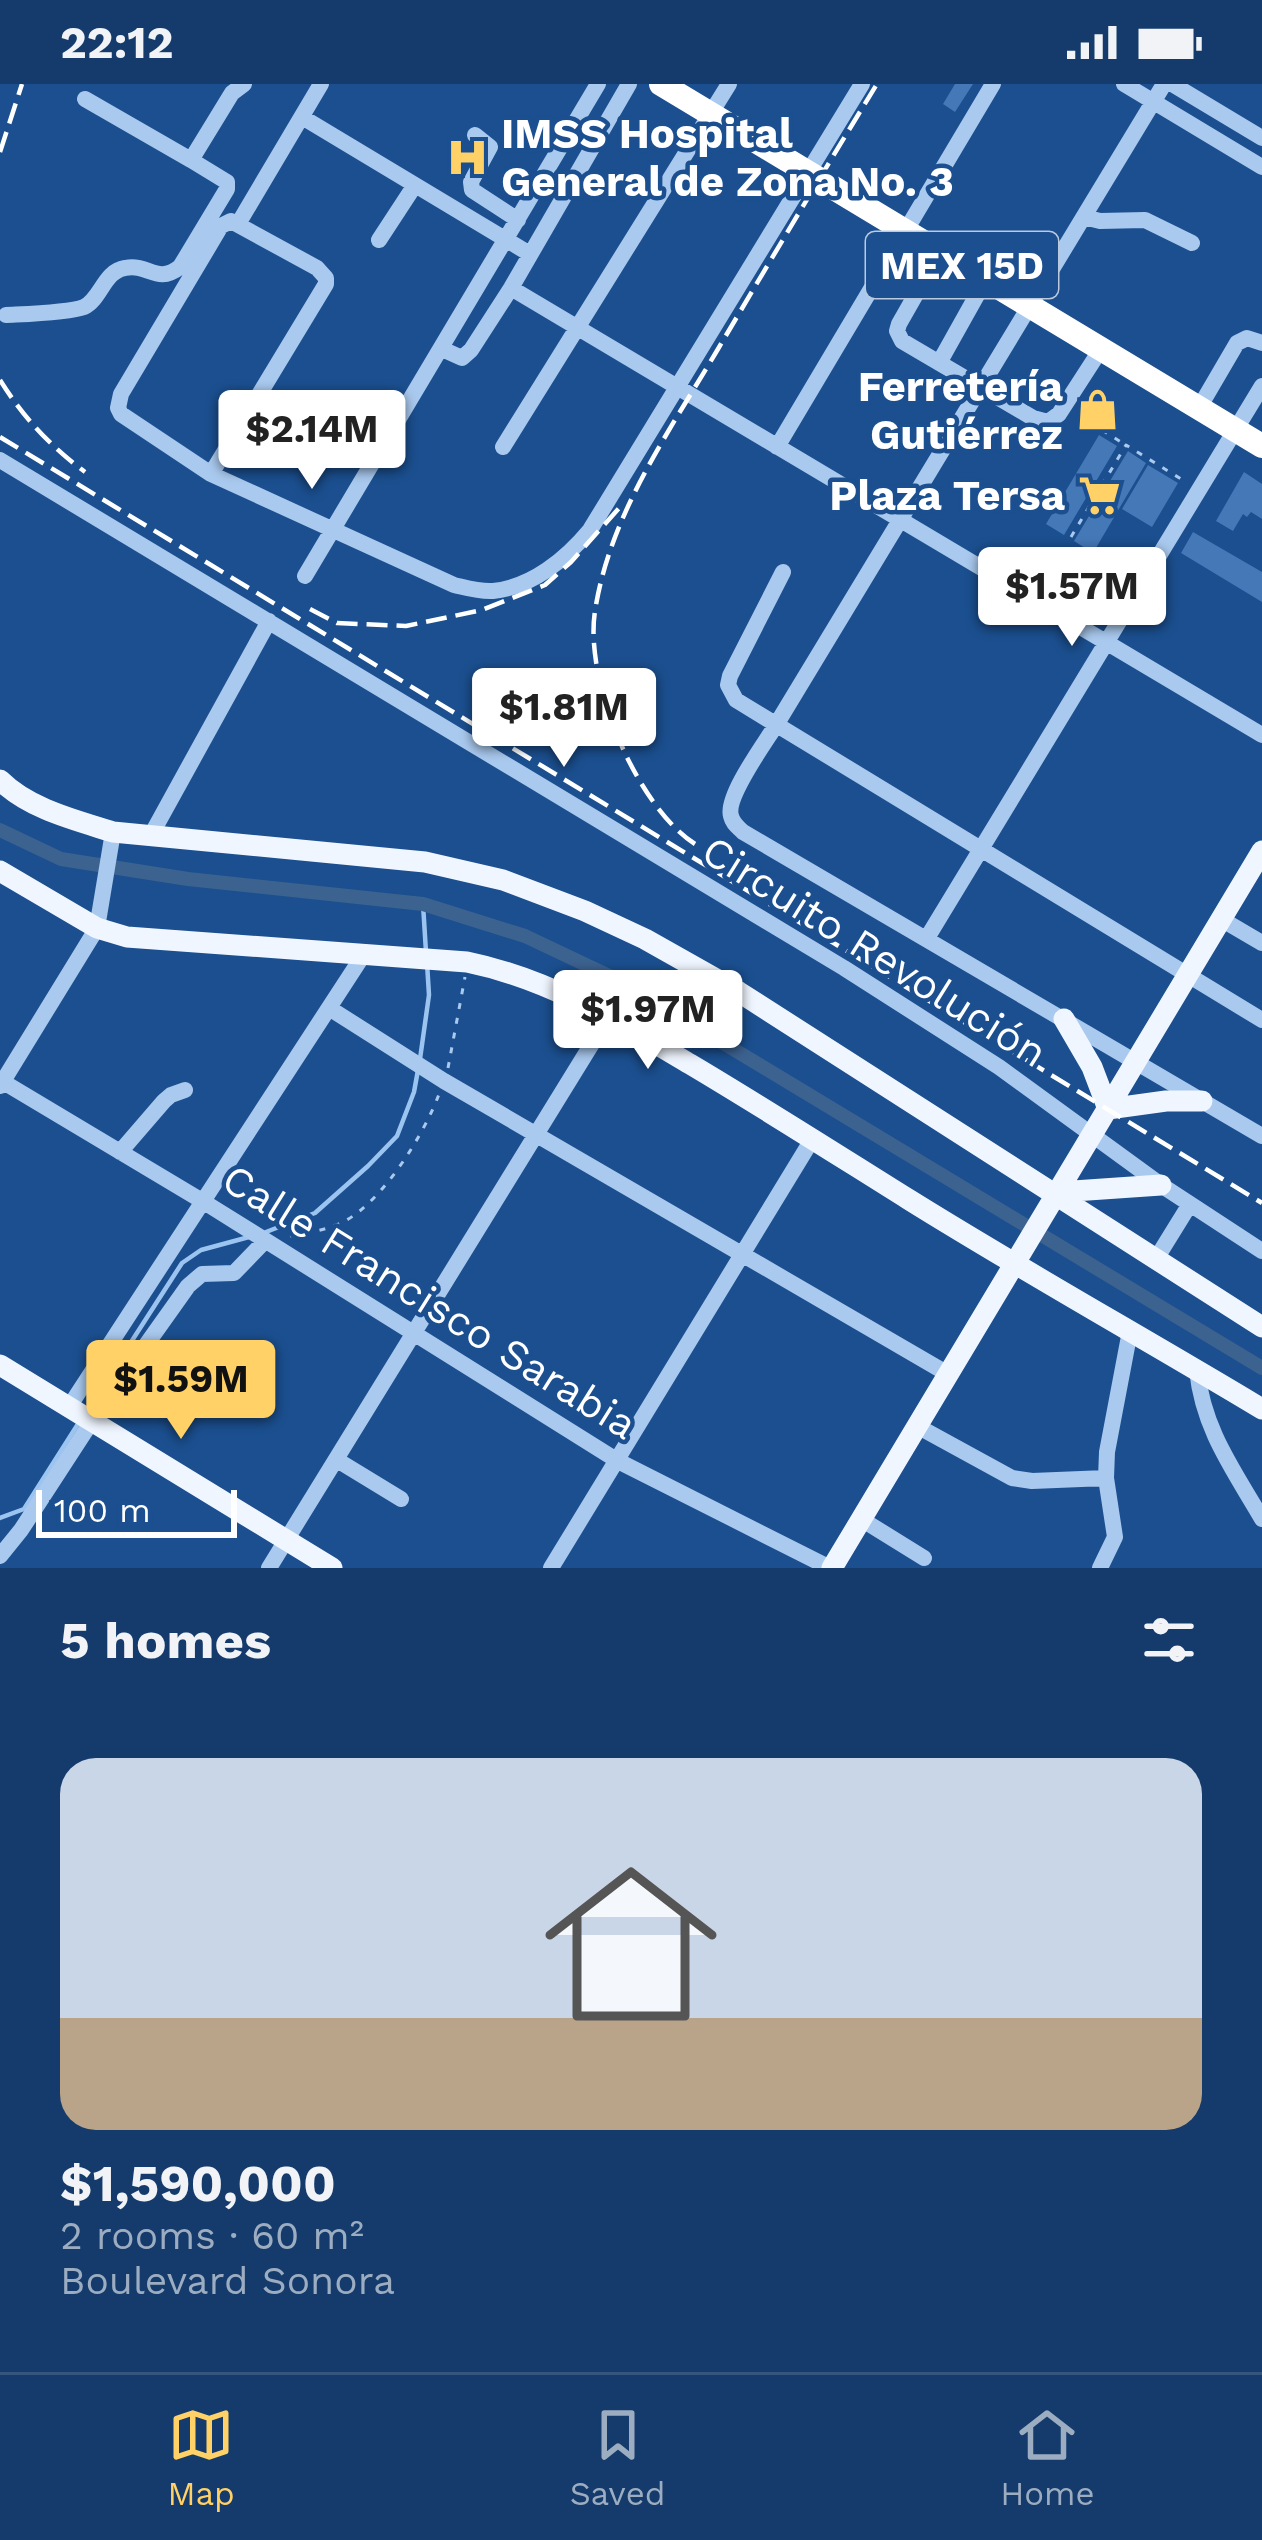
<!DOCTYPE html>
<meta charset="utf-8">
<style>
:root{--surface:#143b6b;--page:#214673;--text:#f1f3f6;--muted:#9dadc1;--line:#33557e;--accent:#ffd166}
body{margin:0;font-family:"Work Sans",sans-serif;background:var(--page);color:var(--text);height:100vh;display:flex;flex-direction:column;font-size:45px;white-space:nowrap}
*{box-sizing:border-box;margin:0}
p{font-size:39px;color:var(--muted)}
.icon{flex:none;width:66px;height:66px;fill:none;stroke:currentColor;stroke-width:2;stroke-linecap:round;stroke-linejoin:round}
.map{position:relative;height:1484px;overflow:hidden}
.drawer{display:flex;flex-direction:column;background:var(--surface);flex:1}
.drawer>*{flex:none}
.scale{position:absolute;left:36px;bottom:30px;width:201px;box-sizing:border-box;padding-left:12px;border:6px solid #fff;border-top:0;font-size:33px;line-height:42px;white-space:nowrap;color:#fff;-webkit-text-stroke:9px #1b4f8f;paint-order:stroke}
.price{position:absolute;translate:-50% -102px;padding:0 27px;border-radius:12px;background:#fff;color:#222;font-size:39px;line-height:78px;filter:drop-shadow(0 3px 6px #0008)}
.price::after{content:'';position:absolute;left:50%;top:72px;width:36px;height:27px;margin-left:-18px;background:inherit;clip-path:polygon(0 0,100% 0,50% 100%)}
.price.active{background:var(--accent);color:#111}
ul{padding:0;list-style:none}
li{display:grid;align-content:center;gap:24px;height:636px;padding:0 60px}
li span{display:grid;place-items:center;height:372px;border-radius:36px;color:#555}
li>.icon{margin-inline-start:auto}
span .icon{width:216px;height:216px;fill:#fffc;stroke-width:1}
li b{font-size:51px}
h2{display:flex;justify-content:space-between;align-items:center;height:144px;padding:0 60px;font-size:51px}
.status{display:flex;justify-content:space-between;align-items:center;height:84px;padding:0 60px;background:var(--surface);direction:ltr}
.status svg{height:33px;fill:currentColor}
.tab-bar{display:flex;justify-content:space-around;align-items:center;height:168px;border-top:3px solid var(--line);background:var(--surface);font-size:33px;color:var(--muted)}
.tab-bar a{display:grid;justify-items:center;gap:6px}
.tab-bar .active{color:var(--accent)}
.map>svg:first-child{display:block}
</style>
<div class="status"><b>22:12</b><svg viewBox="0 0 49 12"><path d="M0 12V9h3v3zM5 12V6h3v6zM10 12V3h3v9zM15 12V0h3v12zM26 1h20v11H26zM47 4h2v5h-2z"/></svg></div>
<div class="map">
<svg width="1262" height="1484" viewBox="0 0 1262 1484">
<rect width="100%" height="100%" fill="#1b4f8f"/>
<g fill="none" stroke-linecap="round" stroke-linejoin="round">
<path stroke="#9cc4f0" stroke-width="4.5" d="M423 820 426 868
M420 975 429 911 427 879
M266 1148 315 1129 368 1082 397 1052 414 1008 418 986
M88 1325 182 1179 201 1166 249 1153
M0 1434 24 1425 78 1340"/>
<path stroke="#3c6290" stroke-width="14" d="M0 746 61 775 188 795 423 820 525 852 622 898 1262 1284"/>
</g>
<path fill="#4478b7" d="M955 0H973L955 28 943 20Z
M1099 351 1117 362 1064 451 1046 440Z
M1128 367 1146 379 1093 469 1074 457Z
M1148 381 1178 399 1152 443 1122 425Z
M1244 388 1262 400V435L1251 428 1247 433 1243 430 1233 447 1216 437Z
M1193 448 1262 488V518L1181 469Z"/>
<g fill="none" stroke-linecap="round" stroke-linejoin="round">
<path stroke="#a9c9ee" stroke-width="3" stroke-dasharray="6 9" stroke-linecap="butt" d="M1102 346 1124 360
M1071 453 1126 361 1181 395
M448 984 465 893
M290 1152C305 1149 322 1147 336 1141 378 1126 424 1051 439 1010"/>
<path stroke="#a9c9ee" stroke-width="16" d="M1124 0 1262 83
M1164 0 776 641C765 659 725 713 731 732 733 740 737 742 743 748L1262 1052
M1172 0 1262 54
M85 15 191 76
M302 33 530 170
M475 51 490 63 471 98 472 106 518 136
M1084 133 1100 137 1145 136 1192 159
M238 140 321 0
M379 156 415 101
M940 168 899 240 897 247 902 257 1033 334 1048 338 1059 330 1101 265
M511 204 1262 651
M6 231C25 230 68 229 84 223 101 215 104 187 125 184 149 179 156 201 180 183L227 105V98L191 76 232 9 244 0
M442 265 462 274 471 266 511 204 629 0
M939 279 986 195
M1199 324 1237 259 1247 254 1262 259
M503 363 729 0
M777 363 993 0
M0 376 844 884 999 983 1161 1101 1262 1167
M211 390 326 200V194L317 184 231 137 221 142 121 310 118 324 121 330 211 390 454 501C467 504 480 508 493 507 532 503 566 475 590 446L862 0
M783 488 730 592 728 601 736 616 1262 936
M305 492 598 0
M150 753 269 537
M1221 835 1262 859
M927 854 1262 302
M329 924 444 997 948 1290
M0 996 204 1118 618 1377 830 1484
M0 1002 97 844 113 748
M120 1068 164 1017 171 1011 185 1006
M1156 1175 1190 1120
M1197 1286C1203 1345 1233 1385 1262 1435
M69 1323 364 870
M917 1342 1012 1394 1032 1397 1106 1394
M337 1376 401 1415
M861 1435 924 1474
M0 1472 21 1446 92 1337 188 1202 202 1190 234 1189 264 1158
M269 1484 609 932
M551 1484 813 1054
M1100 1484 1115 1453 1106 1394 1107 1368 1130 1247"/>
<path stroke="#f0f6ff" stroke-width="21" d="M0 696C29 725 75 736 113 748L425 778 503 796 585 827 645 855 739 908 1262 1243
M0 787 97 844 127 853 467 878C550 895 619 938 690 980 764 1024 836 1070 908 1115 1025 1188 1144 1254 1262 1325
M1064 935 1092 983 1108 1025 1166 1017H1202
M1059 1108 1161 1101
M0 1281 332 1484
M832 1484 1262 767"/>
<path stroke="#fff" stroke-width="24" d="M661 0 1262 362"/>
<path stroke="#fff" stroke-width="4.5" stroke-dasharray="21 9" stroke-linecap="butt" d="M0 68 22 0
M0 296C23 333 50 362 85 388
M0 353 1262 1119
M310 525 337 539 406 542 482 526 545 501 571 478 620 423
M695 760C636 722 584 596 595 527 610 430 669 348 718 265 770 177 823 88 877 0"/>
</g>
<defs>
<symbol id="hospital-bare" viewBox="-9 -9 18 18"><path d="M-5-5h3v3.5h4V-5h3V5h-3V1.5h-4V5h-3Z" fill="#ffd166" stroke="#1b4f8f" stroke-width="2.5" paint-order="stroke"/></symbol>
<symbol id="shop-bare" viewBox="-9 -9 18 18"><path d="M-5-2.5h2.3a2.7 3.5 0 0 1 5.4 0H5L5.5 6h-11ZM-1.5-2.5h3a1.5 2.3 0 0 0-3 0Z" fill="#ffd166" stroke="#1b4f8f" stroke-width="2.5" paint-order="stroke"/></symbol>
<symbol id="supermarket-bare" viewBox="-9 -9 18 18"><path d="M-6-5.5h2.5l.6 2H6L4.5 2H-2.5L-4.4-4H-6ZM-1.5 3.2a1.3 1.3 0 1 0 .1 0ZM3 3.2a1.3 1.3 0 1 0 .1 0Z" fill="#ffd166" stroke="#1b4f8f" stroke-width="2.5" paint-order="stroke"/></symbol>
</defs>
<g fill-rule="evenodd">
<use href="#hospital-bare" x="438" y="44" width="59" height="59"/>
<use href="#shop-bare" x="1068" y="296" width="59" height="59"/>
<use href="#supermarket-bare" x="1070" y="382" width="59" height="59"/>
</g>
<g text-anchor="middle" stroke-width="9" stroke-linejoin="round" paint-order="stroke">
<rect fill="#1b4f8f" stroke="#bbcadd" stroke-width="3" x="866" y="148" width="192" height="66" rx="9"/>
<g font-size="39" font-weight="bold" fill="#fff">
<text x="962" y="195">MEX 15D</text>
</g>
<g font-size="42" font-weight="bold" fill="#fff" stroke="#1b4f8f" text-anchor="end">
<text x="501" y="64" text-anchor="start">IMSS Hospital<tspan x="501" dy="48">General de Zona No. 3</tspan></text>
<text x="1063" y="317">Ferretería<tspan x="1063" dy="48">Gutiérrez</tspan></text>
<text x="1065" y="426">Plaza Tersa</text>
</g>
<g font-size="42" fill="#fff" stroke="#1b4f8f">
<text transform="translate(875 867) rotate(32)" y="15">Circuito Revolución</text>
<text transform="translate(430 1217) rotate(32)" y="15">Calle Francisco Sarabia</text>
</g>
</g>
</svg>
<div class="scale">100 m</div>
<b class="price" style="left:312px;top:408px">$2.14M</b>
<b class="price" style="left:1072px;top:565px">$1.57M</b>
<b class="price" style="left:564px;top:686px">$1.81M</b>
<b class="price" style="left:648px;top:988px">$1.97M</b>
<b class="price active" style="left:181px;top:1358px">$1.59M</b>
</div>
<section class="drawer">
<h2>5 homes<svg class="icon" aria-label="filters" viewBox="0 0 24 24"><path d="M4 7h16M4 17h16"/><circle cx="9" cy="7" r="2"/><circle cx="15" cy="17" r="2"/></svg></h2>
<ul>
<li><span style="background:linear-gradient(#c9d6e8 70%,#b9a48a 0)"><svg class="icon" aria-label="home" viewBox="0 0 24 24"><path d="M3 11l9-7 9 7M6 9v11h12V9"/></svg></span><div><b>$1,590,000</b><p>2 rooms · 60 m²</p><p>Boulevard Sonora</p></div></li>
</ul>
</section>
<nav class="tab-bar">
<a class="active"><svg class="icon" aria-label="map" viewBox="0 0 24 24"><path d="M3 6l6-2 6 2 6-2v14l-6 2-6-2-6 2zM9 4v14M15 6v14"/></svg>Map</a>
<a><svg class="icon" aria-label="saved" viewBox="0 0 24 24"><path d="M7 4h10v16l-5-4-5 4z"/></svg>Saved</a>
<a><svg class="icon" aria-label="home" viewBox="0 0 24 24"><path d="M3 11l9-7 9 7M6 9v11h12V9"/></svg>Home</a>
</nav>
